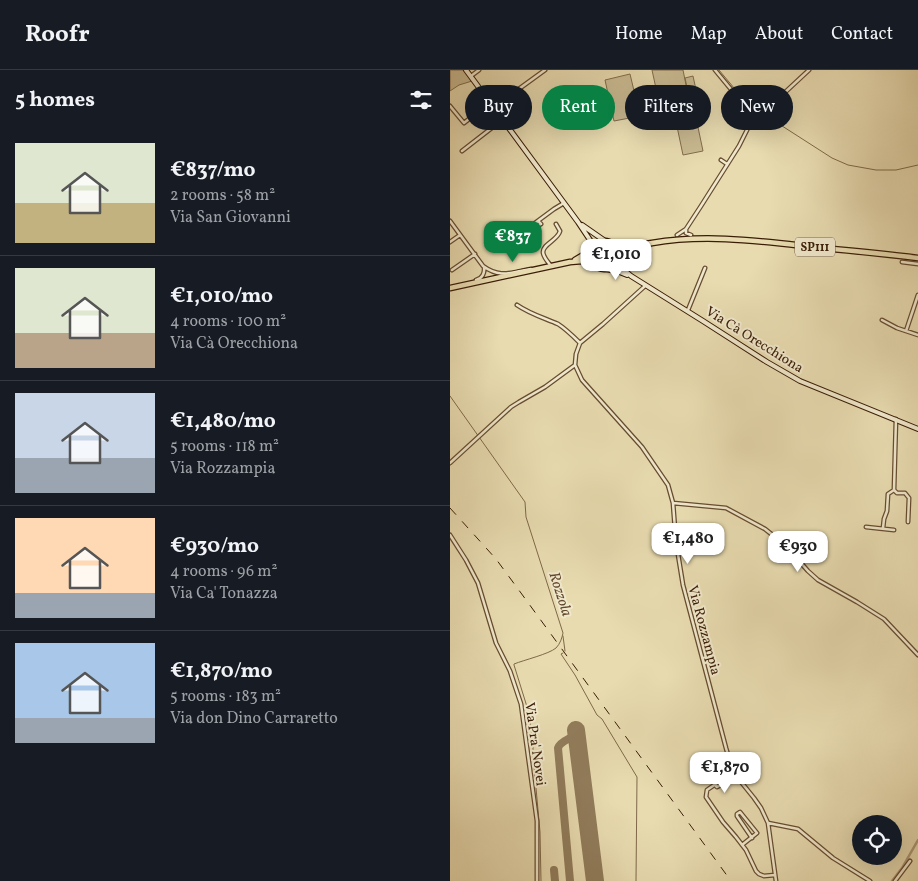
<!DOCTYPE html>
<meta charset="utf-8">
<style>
:root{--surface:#171b24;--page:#20242c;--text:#f1f3f6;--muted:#9ea1a6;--line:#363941;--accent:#0b8043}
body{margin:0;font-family:Vollkorn,serif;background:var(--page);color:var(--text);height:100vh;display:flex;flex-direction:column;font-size:19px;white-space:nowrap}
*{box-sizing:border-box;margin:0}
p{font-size:16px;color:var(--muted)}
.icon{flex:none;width:28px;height:28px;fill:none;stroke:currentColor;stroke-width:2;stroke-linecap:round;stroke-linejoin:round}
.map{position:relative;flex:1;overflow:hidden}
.panel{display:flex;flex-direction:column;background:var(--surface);width:450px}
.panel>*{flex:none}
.hud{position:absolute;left:15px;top:15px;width:378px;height:45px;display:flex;gap:10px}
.controls{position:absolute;left:402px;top:745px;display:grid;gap:10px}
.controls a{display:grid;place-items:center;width:50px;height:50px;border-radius:50%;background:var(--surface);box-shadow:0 5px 20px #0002;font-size:25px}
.price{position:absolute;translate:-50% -42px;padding:0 11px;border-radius:10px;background:#fff;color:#222;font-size:16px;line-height:32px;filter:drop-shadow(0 1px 2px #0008)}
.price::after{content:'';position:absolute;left:50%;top:30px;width:15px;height:11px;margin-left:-8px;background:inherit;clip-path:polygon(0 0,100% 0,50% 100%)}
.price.current{background:var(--accent);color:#fff}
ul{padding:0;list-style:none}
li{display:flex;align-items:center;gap:15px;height:125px;padding:0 15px}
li+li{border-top:1px solid var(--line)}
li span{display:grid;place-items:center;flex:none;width:140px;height:100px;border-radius:0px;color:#555}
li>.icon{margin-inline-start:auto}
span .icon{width:60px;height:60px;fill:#fffc;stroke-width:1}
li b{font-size:21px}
h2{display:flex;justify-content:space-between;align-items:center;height:60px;padding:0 15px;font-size:21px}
.tag{padding:0 18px;border-radius:22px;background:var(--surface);box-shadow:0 5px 20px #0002;font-size:18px;line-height:45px}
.tag.current{background:var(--accent);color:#fff}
header{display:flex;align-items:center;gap:30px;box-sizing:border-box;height:70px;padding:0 25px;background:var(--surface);border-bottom:1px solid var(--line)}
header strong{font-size:24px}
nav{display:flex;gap:28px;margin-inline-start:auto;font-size:18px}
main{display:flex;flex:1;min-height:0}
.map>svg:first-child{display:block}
</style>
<header>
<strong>Roofr</strong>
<nav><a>Home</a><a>Map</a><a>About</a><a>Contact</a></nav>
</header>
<main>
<section class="panel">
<h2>5 homes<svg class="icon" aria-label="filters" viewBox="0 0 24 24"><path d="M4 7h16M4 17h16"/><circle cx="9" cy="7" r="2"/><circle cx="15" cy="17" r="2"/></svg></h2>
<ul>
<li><span style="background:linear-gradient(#dfe7d0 60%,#c2b280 0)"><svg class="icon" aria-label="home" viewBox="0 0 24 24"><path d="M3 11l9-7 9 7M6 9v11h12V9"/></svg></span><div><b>€837/mo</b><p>2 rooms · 58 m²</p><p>Via San Giovanni</p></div></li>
<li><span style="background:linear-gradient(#dfe7d0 65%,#b9a48a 0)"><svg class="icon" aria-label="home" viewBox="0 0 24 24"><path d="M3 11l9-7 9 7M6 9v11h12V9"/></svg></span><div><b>€1,010/mo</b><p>4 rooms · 100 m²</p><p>Via Cà Orecchiona</p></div></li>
<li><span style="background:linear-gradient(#c9d6e8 65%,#9aa5b1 0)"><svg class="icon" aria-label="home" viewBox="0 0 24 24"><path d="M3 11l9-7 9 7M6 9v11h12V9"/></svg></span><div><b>€1,480/mo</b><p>5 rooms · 118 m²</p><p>Via Rozzampia</p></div></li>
<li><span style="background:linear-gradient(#ffd9b3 75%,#9aa5b1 0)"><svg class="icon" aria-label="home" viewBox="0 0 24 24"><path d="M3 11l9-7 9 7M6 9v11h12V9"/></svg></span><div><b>€930/mo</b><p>4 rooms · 96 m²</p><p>Via Ca' Tonazza</p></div></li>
<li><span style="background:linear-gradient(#a9c7e8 75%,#9aa5b1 0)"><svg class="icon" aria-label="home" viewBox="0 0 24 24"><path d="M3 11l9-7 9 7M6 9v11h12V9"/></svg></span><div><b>€1,870/mo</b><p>5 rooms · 183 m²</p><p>Via don Dino Carraretto</p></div></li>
</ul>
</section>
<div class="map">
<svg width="468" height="811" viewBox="0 0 468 811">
<rect width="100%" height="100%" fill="#e8dbb0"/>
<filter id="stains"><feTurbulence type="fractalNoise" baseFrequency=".004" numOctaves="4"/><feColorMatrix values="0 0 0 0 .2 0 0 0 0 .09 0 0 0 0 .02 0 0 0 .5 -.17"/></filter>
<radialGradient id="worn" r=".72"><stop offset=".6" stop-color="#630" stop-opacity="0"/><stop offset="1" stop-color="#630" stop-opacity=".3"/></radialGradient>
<path fill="#cabb93" stroke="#826c4c" d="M0 0H13L22 11 9 15 0 21Z
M202 0H233L241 40 212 46Z
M180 4 190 46 164 51 155 10Z
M243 6 250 38 242 40 235 8Z
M245 43 253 81 233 85 225 47Z
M143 185a11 11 0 1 1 22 0a11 11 0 1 1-22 0Z"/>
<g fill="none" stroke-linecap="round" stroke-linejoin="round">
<path stroke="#7f6849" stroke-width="1" d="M269 0 305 43
M315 45 382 88 398 95 426 100H446L468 95
M0 326 75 432 76 447 113 563C112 568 110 574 106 578 99 584 74 590 64 594V595L78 640 83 674V685L90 762 91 811
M113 566 115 581
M113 583 111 584 125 605 147 645 152 649 187 707 186 811"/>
<path stroke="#ad9a76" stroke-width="2.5" d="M442 811 452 798 468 770"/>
<path stroke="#917c5b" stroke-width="8" d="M104 800 105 811
M120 811 108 678C110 672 117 670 122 667L127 668"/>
<path stroke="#917c5b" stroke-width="18" d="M126 660 145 811"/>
<defs>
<path id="street" d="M265 0 298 40 300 46
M21 6 29 0
M0 36 14 53 40 32
M44 37 95 0
M297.5 50a4.5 4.5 0 1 1 9 0a4.5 4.5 0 1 1-9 0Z
M305 46 309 44 330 27 359 0
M12 81 52 50
M271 90 277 94
M0 151 33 196C51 209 61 202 81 199
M88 151 91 154 81 159V156L104 139 114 133
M236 159V163L241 165
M227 165 236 159 251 136 289 76 300 54
M0 172 10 165
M452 192 468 194
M101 196C99 193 93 187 93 182 93 174 108 170 110 161L106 154
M2 200 25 184
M26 210C32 209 35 203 34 197
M195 216 153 254 130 273 126 284 125 295 132 310 192 377 218 415 223 433 226 472 233 515 276 678 283 702 304 728 311 738 318 753 326 811
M67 235C80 244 94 248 108 254 116 259 123 266 130 273
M238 240 255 198
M432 250 447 258 468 265
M456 261 468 225
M0 393 61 337 69 332 95 317 125 295
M444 420 447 423H455L459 428 458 452
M223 433 276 438 315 459 335 475 358 501 368 510 407 532 434 549 468 585
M416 457 444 460
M433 458 434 449 437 441 438 424 444 420 446 349
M0 465 16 490 28 513 46 573 60 601 71 634 87 751V811
M283 702 257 720 256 727 273 752 286 767 296 780 306 801 309 804 314 806 325 805
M265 715 267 717 271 715 270 711
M318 753 348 759 383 788 420 811
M292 775 307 763 290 742 287 744V746L302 768
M445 811 460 791"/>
<path id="secondary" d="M16 0 128 152 140 170 142 178
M132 155 155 171
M167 190 174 200 181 206 253 251 317 292 350 311 468 359
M154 199 167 201 177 205"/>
<path id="primary" d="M140 185a14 14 0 1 1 28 0a14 14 0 1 1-28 0Z
M161 173 185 174
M168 187C175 177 190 175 202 173 259 163 316 172 373 178 405 181 436 184 468 188
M125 190 140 181
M0 218 120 192 132 191 144 195"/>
</defs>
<use href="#street" stroke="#664c30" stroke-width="5"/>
<use href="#secondary" stroke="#3a1d06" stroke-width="6"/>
<use href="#primary" stroke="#3a1d06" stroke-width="7"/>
<use href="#street" stroke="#f0e8cc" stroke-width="2.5"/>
<use href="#secondary" stroke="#f0e8cc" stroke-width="4"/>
<use href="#primary" stroke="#e8dbb0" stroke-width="4.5"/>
<path stroke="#3a1d06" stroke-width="1" stroke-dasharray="9 9" stroke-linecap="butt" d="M0 438 46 489 71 523 281 811"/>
</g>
<g text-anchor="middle" stroke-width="4" stroke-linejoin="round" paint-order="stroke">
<rect fill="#f0e8cc" stroke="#715a41" stroke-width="1" x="345" y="167.5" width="40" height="19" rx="4"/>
<g font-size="12" font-weight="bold" fill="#3a1d06">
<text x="365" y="181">SP111</text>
</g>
<g font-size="14" fill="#3a1d06" stroke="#f0e8cc">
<text transform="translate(305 269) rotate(32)" y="5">Via Cà Orecchiona</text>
<text transform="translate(255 560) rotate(75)" y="5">Via Rozzampia</text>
<text transform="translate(86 674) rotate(82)" y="5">Via Pra' Novei</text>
</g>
<g font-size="15" font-style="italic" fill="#62492d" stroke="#f0e8cc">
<text transform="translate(111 524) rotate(72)" y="5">Rozzola</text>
</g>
</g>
<rect width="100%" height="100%" filter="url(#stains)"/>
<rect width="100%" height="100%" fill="url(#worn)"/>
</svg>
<div class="controls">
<a><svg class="icon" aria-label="locate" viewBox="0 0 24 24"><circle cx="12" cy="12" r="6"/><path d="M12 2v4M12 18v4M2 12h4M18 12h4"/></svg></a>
</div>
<b class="price current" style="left:63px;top:193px">€837</b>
<b class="price" style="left:166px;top:211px">€1,010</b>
<b class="price" style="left:238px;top:495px">€1,480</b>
<b class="price" style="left:348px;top:503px">€930</b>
<b class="price" style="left:275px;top:724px">€1,870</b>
<div class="hud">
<a class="tag">Buy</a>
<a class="tag current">Rent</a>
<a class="tag">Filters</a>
<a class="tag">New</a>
</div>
</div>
</main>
